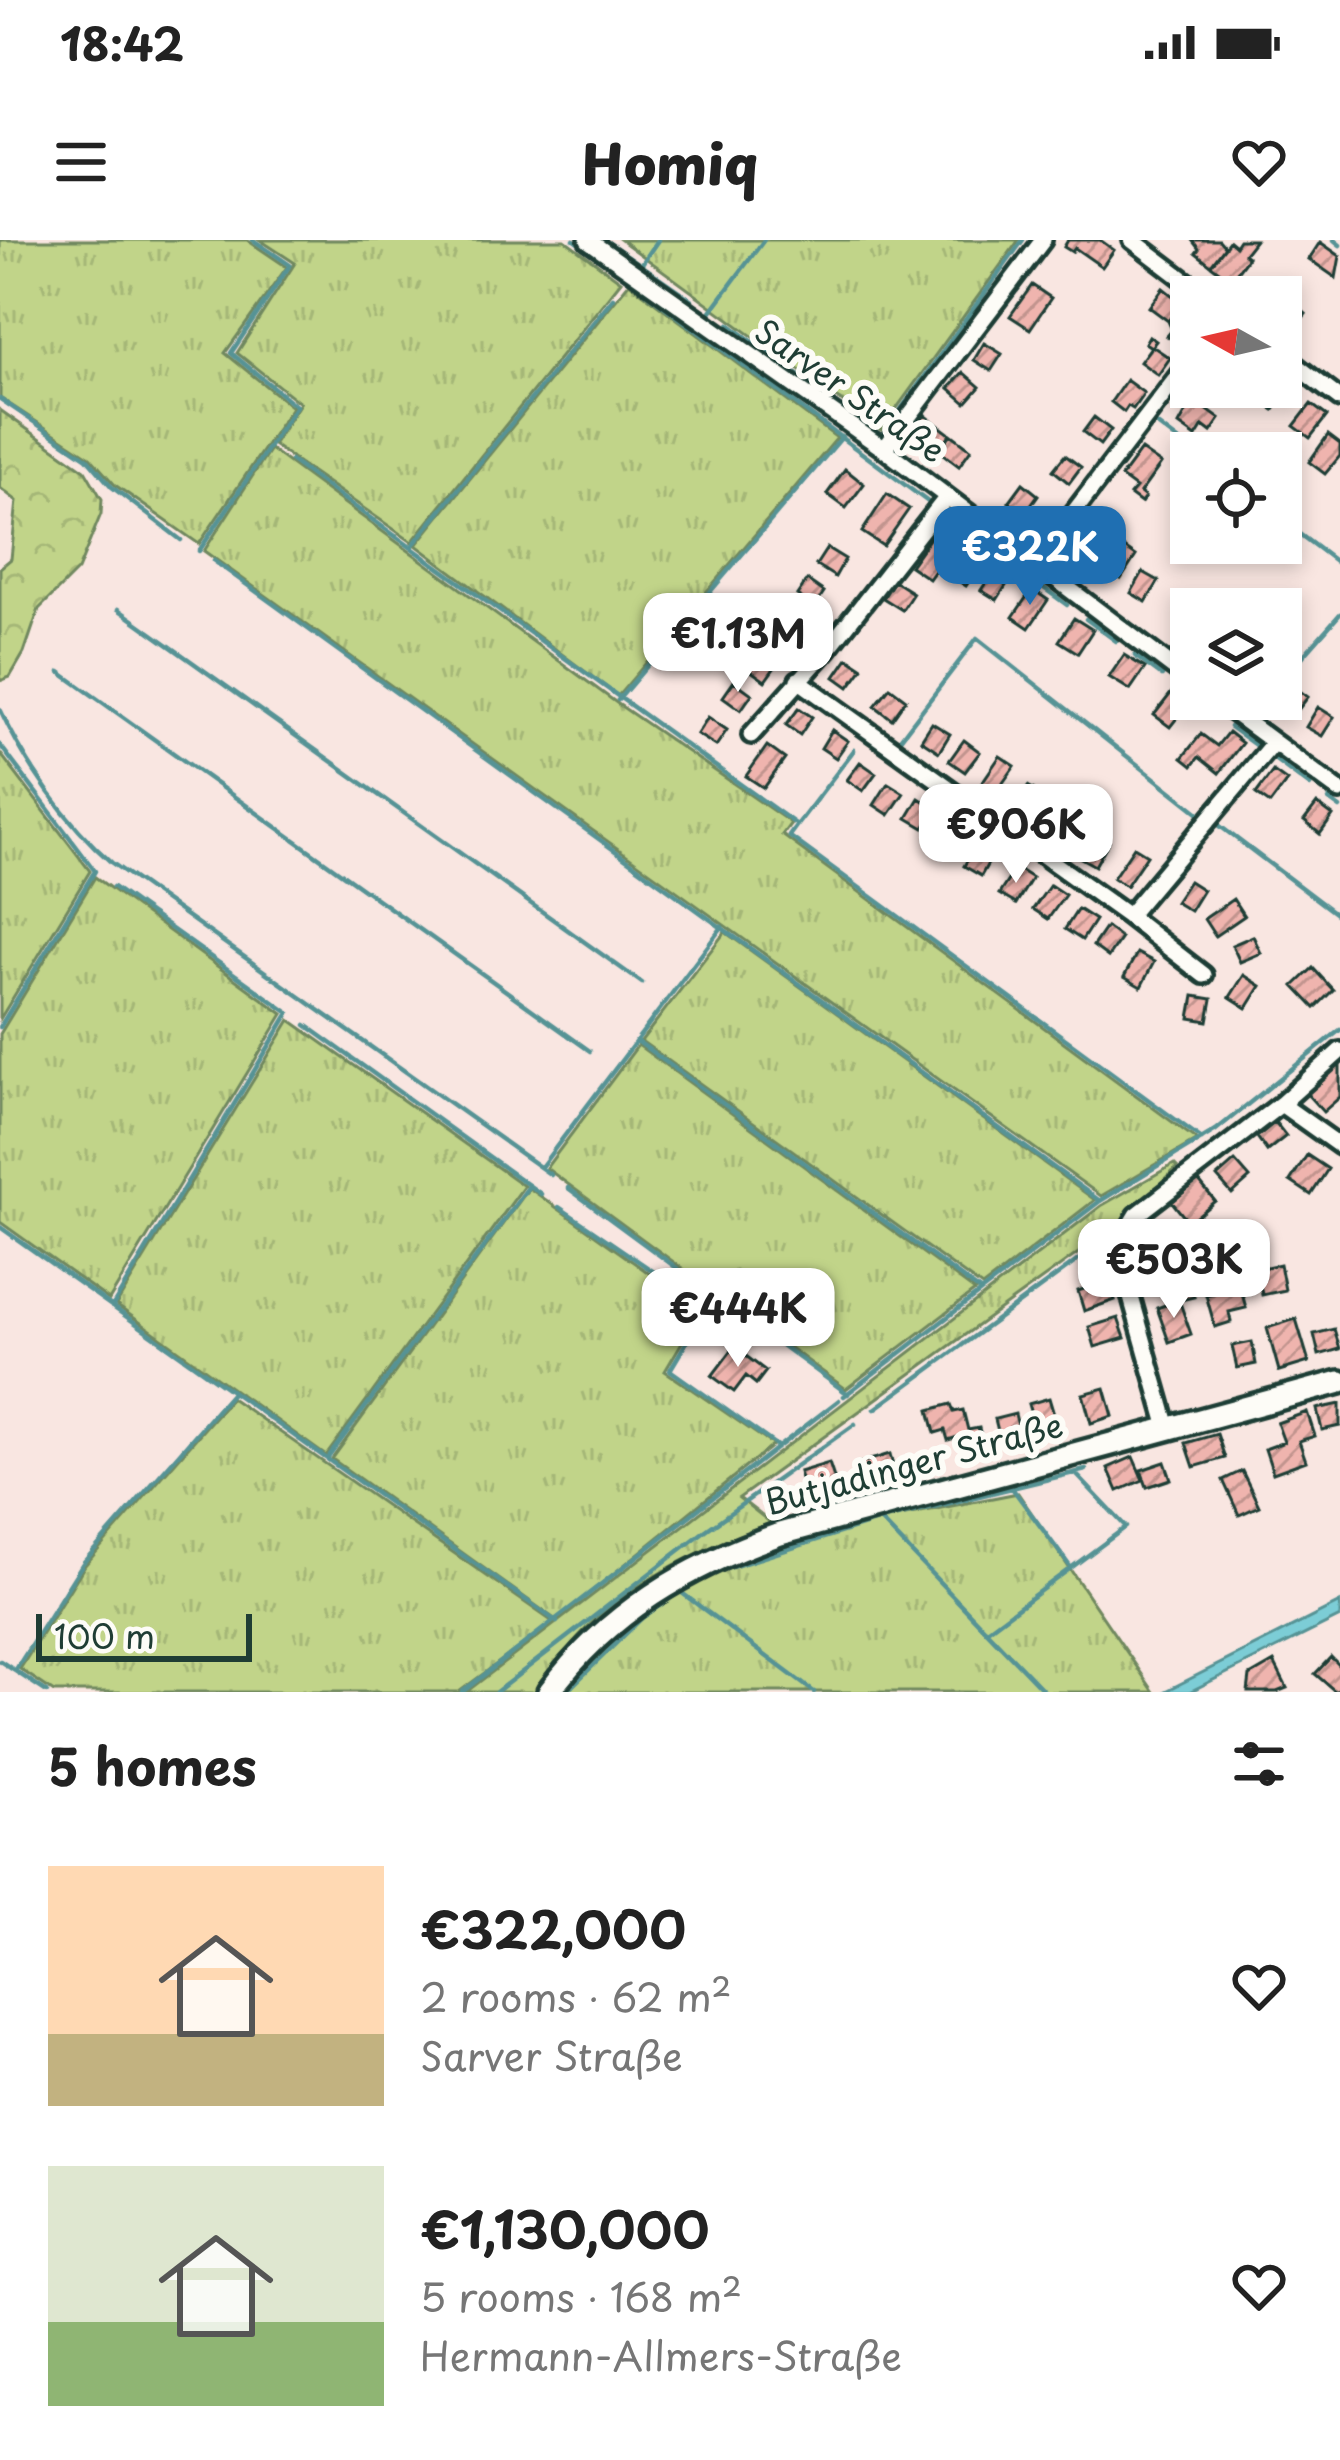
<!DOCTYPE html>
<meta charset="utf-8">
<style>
:root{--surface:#fff;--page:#f6f6f6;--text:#222;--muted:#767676;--accent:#1f6fb2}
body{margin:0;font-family:"Playpen Sans",sans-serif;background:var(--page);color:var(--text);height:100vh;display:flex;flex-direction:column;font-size:45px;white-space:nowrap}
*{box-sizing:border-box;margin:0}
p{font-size:39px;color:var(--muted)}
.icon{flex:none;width:66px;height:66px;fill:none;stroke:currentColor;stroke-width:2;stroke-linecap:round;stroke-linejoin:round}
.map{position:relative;height:1452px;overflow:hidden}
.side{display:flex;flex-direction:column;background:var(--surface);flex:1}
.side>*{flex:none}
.needle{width:78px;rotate:278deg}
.controls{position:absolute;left:1170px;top:36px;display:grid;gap:24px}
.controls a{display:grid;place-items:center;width:132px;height:132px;border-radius:0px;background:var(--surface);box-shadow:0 6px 18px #0003;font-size:60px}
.scale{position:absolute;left:36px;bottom:30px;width:216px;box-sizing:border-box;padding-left:12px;border:6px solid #1f3d34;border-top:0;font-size:33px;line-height:42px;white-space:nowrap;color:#1f3d34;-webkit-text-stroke:9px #fdfcf7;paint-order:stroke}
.price{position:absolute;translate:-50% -102px;padding:0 27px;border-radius:24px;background:#fff;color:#222;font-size:39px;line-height:78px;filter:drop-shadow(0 3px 6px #0008)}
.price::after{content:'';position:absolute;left:50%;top:72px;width:36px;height:27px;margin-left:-18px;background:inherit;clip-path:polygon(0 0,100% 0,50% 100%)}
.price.current{background:var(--accent);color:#fff}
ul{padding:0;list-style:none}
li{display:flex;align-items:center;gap:36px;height:300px;padding:0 48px}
li span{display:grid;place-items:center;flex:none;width:336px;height:240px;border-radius:0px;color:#555}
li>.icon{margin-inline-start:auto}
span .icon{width:144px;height:144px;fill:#fffc;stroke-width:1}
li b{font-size:51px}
h2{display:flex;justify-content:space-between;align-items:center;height:144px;padding:0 48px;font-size:51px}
.status{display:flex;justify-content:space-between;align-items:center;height:84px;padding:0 60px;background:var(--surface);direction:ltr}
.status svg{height:33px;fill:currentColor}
header{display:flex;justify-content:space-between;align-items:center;height:156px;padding:0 48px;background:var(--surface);font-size:54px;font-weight:800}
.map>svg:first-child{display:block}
</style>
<div class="status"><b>18:42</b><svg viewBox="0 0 49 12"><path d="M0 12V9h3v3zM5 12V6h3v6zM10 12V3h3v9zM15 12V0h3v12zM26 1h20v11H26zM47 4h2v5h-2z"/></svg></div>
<header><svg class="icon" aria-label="menu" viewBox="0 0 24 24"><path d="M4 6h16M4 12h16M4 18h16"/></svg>Homiq<svg class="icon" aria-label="heart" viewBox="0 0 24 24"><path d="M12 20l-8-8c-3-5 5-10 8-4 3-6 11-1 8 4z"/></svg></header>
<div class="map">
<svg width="1340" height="1452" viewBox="0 0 1340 1452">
<defs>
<pattern id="grass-tufts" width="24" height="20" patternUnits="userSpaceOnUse" patternTransform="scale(3)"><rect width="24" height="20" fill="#c1d489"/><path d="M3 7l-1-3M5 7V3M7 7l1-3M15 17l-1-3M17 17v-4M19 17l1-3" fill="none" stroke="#a5b777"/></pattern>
<pattern id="forest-crowns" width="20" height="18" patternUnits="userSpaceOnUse" patternTransform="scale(3)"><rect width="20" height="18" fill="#c1d489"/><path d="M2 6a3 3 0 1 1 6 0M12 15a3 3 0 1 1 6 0" fill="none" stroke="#a5b777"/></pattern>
<pattern id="building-hatch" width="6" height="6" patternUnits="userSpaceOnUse" patternTransform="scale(3)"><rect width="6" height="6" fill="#efb4ae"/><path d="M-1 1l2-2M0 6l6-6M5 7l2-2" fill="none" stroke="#c1948e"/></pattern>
</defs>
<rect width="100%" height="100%" fill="#f9e6e1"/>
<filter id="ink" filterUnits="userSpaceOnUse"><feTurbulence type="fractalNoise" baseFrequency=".00833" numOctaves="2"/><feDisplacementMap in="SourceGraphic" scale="24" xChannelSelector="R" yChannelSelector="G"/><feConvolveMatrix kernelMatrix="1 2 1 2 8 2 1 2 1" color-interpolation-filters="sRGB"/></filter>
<g filter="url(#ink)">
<path fill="url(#grass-tufts)" stroke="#70885e" stroke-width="3" d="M0 0H247L287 27 225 113 292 167 199 304 115 245 90 217 0 158Z
M260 0H565L621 41 412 302 273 205 300 163 237 113 295 23Z
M621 0H1019L881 190Z
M629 43 837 198 618 456 416 305Z
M270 209 618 464 791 583 782 595 1197 900 1101 956 204 311Z
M0 513 90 631 0 779Z
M95 637 283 774 109 1060 0 982V794Z
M725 692 1095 960 982 1047 641 801Z
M290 780 524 946 326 1216 116 1065Z
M638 805 975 1051 846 1149 546 928Z
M1174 924 1177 927 1131 975 739 1258 771 1283C700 1309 621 1345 571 1405 559 1420 549 1437 538 1452H466L1101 966Z
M529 948 701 1070 665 1131 773 1205 556 1380 332 1219Z
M231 1158 553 1382 459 1452H54L20 1429 85 1325Z
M1018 1253 1154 1452H564L654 1359 798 1296Z"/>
<path fill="url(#forest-crowns)" stroke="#70885e" stroke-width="3" d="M0 170 85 230 102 259 101 274 78 330 39 369 24 413 10 437 0 441V328L11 319 17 261 0 248Z"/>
<path fill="#7ccdd6" stroke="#579395" stroke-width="3" d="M1340 1363V1377L1189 1452H1164Z"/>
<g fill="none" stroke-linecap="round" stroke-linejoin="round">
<path stroke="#579395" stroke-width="4.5" d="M574 0 628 40
M605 0 692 60
M1334 0 1340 5
M641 25 658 0
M646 53 928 262
M711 71 764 0
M729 84 881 197 1023 0
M0 159 87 218 112 247 181 300
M1152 181 1194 213
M291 221 797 585 789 596 1202 899
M948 276 966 290
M1281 280 1340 325
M985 304 993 310
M413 305 613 58
M199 311 296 166 231 113 290 25 253 0
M214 321 1100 961
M1012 324 1022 331
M1041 346 1067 365
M118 369 642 743
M1086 379 1116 401
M1135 416 1162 436
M60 432 590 811
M1281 441 1340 374
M1181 450 1191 457
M1193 459 1211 472
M618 460 842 197
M0 469C26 525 65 582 112 623L551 935
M1256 470 1265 459
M1230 487 1255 505
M900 499 977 398 1199 573
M0 505 95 631 0 787
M1274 519 1310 546
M1329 560 1340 568
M1216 583 1340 677
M797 585 854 510
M306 785 541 954
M637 801 980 1051
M541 927 722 687
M568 948 848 1154
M559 967 707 1068 670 1130 777 1206
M0 987 557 1382
M112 1067 289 773 113 647
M844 1156 1100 961 1216 890 1340 790
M875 1169 1100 1004
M327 1219 529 946
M1012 1248 1069 1325
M880 1280 1045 1452
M710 1334 880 1280 1086 1230
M682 1353 814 1452
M986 1391 1126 1287 1075 1233
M0 1421 47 1452
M15 1431 83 1323 231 1154
M462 1452 839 1160
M496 1452 706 1290 855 1184
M566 1452 642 1378 694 1342"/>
</g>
<path fill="url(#building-hatch)" stroke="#1f3d34" stroke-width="3" d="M1068 0H1100L1114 10 1102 27 1075 8 1072 12 1064 7Z
M1192 0H1219L1225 7 1211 25 1196 13 1199 9Z
M1239 0H1255L1244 14 1248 17 1231 40 1211 25 1229 1 1235 6Z
M1320 2 1340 16 1336 38 1309 19Z
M1032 45 1051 58 1030 89 1010 76Z
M1163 48 1182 63 1168 81 1149 67Z
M1285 56 1306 74 1292 91 1281 81V61Z
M1182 63 1191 69V101L1183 96 1177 103 1167 96 1172 90 1168 81Z
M1149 96 1156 101 1152 106 1170 118 1158 135 1140 122 1151 107 1145 103Z
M984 103 1002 114 991 131 974 120Z
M963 132 980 147 966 163 949 148Z
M1281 139 1291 146 1274 170 1254 157 1261 147H1281Z
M1126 140 1144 153 1133 169 1128 166 1124 172 1111 162Z
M1199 149 1213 159 1206 169 1220 179 1211 192 1203 186 1196 197 1179 185Z
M1311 164 1327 176 1310 198 1294 186Z
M925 175 950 194 939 211 913 192Z
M1094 177 1111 190 1100 205 1083 192Z
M951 194 971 209 959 226 939 211Z
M1328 195 1340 204V216L1325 234 1309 222Z
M1141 210 1161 224 1140 253 1145 257 1141 263 1130 255 1136 248 1121 237Z
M1065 215 1081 227 1069 243 1053 230Z
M845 229 864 244 846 268 827 254Z
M1023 243 1038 255 1025 273 1009 262Z
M887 254 909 269 883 306 862 292Z
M937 288 956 301 929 339 910 326Z
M1123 307 1136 316 1121 339 1107 329Z
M827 308 845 319 835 337 816 325Z
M970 310 984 319 966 346 952 337Z
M994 331 1009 341 997 360 981 350Z
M1143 332 1159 341 1146 362 1131 353Z
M807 340 824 352 814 367 797 355Z
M894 341 913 353 902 370 883 358Z
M1032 349 1048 360 1029 388 1013 377Z
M784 374 803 387 791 405 772 391Z
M1074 378 1093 390 1078 413 1059 401Z
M755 412 775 427 765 441 744 426Z
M1124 415 1145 428 1130 450 1109 437Z
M848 418 863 428 849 447 835 437Z
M734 441 752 454 741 470 723 457Z
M1293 446 1308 457 1294 475 1279 465Z
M890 447 906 459 892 479 875 466Z
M1172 452 1188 464 1170 487 1154 475Z
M1318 467 1334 477 1322 496 1306 487Z
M799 468 812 477 800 495 786 485Z
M708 477 727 490 716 506 697 494Z
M932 483 950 494 939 512 921 500Z
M832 490 848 501 836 518 821 508Z
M1228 492 1242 503 1219 533 1199 517 1192 526 1182 518 1201 494 1217 506Z
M964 500 980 512 965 532 949 521Z
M767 506 785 519 764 548 746 536Z
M1000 516 1015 526 995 554 981 544Z
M860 522 876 533 863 551 847 540Z
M1273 531 1287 541 1270 564 1256 554Z
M888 543 904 553 889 575 874 565Z
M1028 546 1044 556 1030 579 1014 569Z
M919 558 936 569 924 588 907 578Z
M1317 564 1333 576 1320 594 1304 581Z
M1060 568 1075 578 1058 603 1043 592Z
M948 577 965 588 949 612 932 601Z
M1093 592 1109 601 1095 626 1079 617Z
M978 602 995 611 981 636 964 626Z
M1134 607 1147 615 1126 646 1113 638Z
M1016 628 1032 638 1016 664 999 654Z
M1189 641 1203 650 1190 671 1175 662Z
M1050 645 1065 655 1048 679 1033 669Z
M1233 659 1244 676 1215 696 1204 679Z
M1078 669 1095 680 1082 700 1065 689Z
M1106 687 1121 698 1108 717 1093 706Z
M1253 696 1261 713 1240 722 1232 705Z
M1137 713 1154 722 1141 747 1124 737Z
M1313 728 1333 750 1315 768 1294 746Z
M1244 735 1261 746 1247 768 1230 757Z
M1194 756 1212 759 1208 781 1190 778Z
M1340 824V857L1323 872 1307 854Z
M1275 882 1286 896 1267 911 1257 897Z
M1307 915 1328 929 1311 955 1290 941Z
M1235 921 1250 938 1232 954 1217 937Z
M1198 940 1215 961 1189 983 1172 962Z
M1280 1024 1285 1050 1262 1055 1257 1029Z
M1187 1030 1194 1057 1168 1063 1161 1037Z
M1108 1041 1115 1060 1084 1071 1078 1051Z
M1240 1046 1246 1068 1229 1072 1231 1082 1215 1087 1206 1055Z
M1179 1060 1191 1094 1169 1102 1157 1068Z
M1118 1078 1125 1098 1095 1107 1089 1087Z
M1296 1079 1309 1122 1279 1131 1267 1088Z
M1334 1089 1340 1109 1319 1115 1314 1094Z
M1252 1102 1256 1124 1237 1128 1232 1106Z
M734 1107 766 1131 756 1144 746 1136 734 1152 712 1136Z
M1105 1148 1113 1176 1091 1183 1083 1154Z
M1049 1158 1058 1188 1037 1194 1028 1164Z
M951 1164 954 1172 963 1170 968 1190 979 1188 984 1208 965 1213 961 1196 948 1200 945 1190 935 1193 929 1170Z
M1340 1164V1186L1322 1190 1317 1169Z
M1307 1172 1315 1196 1299 1201 1306 1221 1273 1233 1265 1209 1284 1202 1277 1183Z
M1015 1174 1021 1198 1001 1203 995 1179Z
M1217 1194 1225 1218 1194 1227 1186 1203Z
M890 1214 895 1234 865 1242 860 1223Z
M1133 1217 1143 1240 1118 1251 1108 1228Z
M1165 1222 1171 1239 1147 1247 1141 1230Z
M829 1223 836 1244 805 1253 799 1232Z
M1242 1231 1259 1266 1239 1275 1223 1240Z
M1331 1417 1340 1426V1448L1336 1452 1315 1434Z
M1274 1422 1287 1448 1277 1452H1248L1250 1436Z"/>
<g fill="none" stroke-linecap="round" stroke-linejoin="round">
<defs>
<path id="street" d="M588 0 884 209 1191 441
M1132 0 1207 57
M1281 114 1340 159
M884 209 1043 0
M1035 323 1191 119
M798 440 1128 676 1204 735
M1215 459 1340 551
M751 495 827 410 947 257
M1128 676 1273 503
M1281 864 1340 906
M1168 1188 1125 1036V995L1137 975 1281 864 1340 811"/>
<path id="secondary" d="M549 1452C608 1372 688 1326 780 1294L1340 1142"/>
</defs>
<use href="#street" stroke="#1f3d34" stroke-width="24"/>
<use href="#secondary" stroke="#1f3d34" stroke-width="30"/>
<use href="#street" stroke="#fdfcf7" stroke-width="15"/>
<use href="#secondary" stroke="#fdfcf7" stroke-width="21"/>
</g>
</g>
<g text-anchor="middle" stroke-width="12" stroke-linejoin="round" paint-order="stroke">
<g font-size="33" fill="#1f3d34" stroke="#fdfcf7">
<text transform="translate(850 151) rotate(35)" y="12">Sarver Straße</text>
<text transform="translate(914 1224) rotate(-15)" y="12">Butjadinger Straße</text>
</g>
</g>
</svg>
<div class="controls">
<a><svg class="needle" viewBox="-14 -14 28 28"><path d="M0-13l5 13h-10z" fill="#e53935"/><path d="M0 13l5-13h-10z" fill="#767676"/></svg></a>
<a><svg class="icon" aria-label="locate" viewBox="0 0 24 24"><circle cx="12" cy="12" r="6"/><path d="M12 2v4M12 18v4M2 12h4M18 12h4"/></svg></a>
<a><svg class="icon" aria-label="layers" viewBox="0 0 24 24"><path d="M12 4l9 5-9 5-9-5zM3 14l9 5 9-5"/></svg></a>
</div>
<div class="scale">100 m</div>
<b class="price current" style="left:1030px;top:368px">€322K</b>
<b class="price" style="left:738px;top:455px">€1.13M</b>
<b class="price" style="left:1016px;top:646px">€906K</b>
<b class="price" style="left:1174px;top:1081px">€503K</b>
<b class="price" style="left:738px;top:1130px">€444K</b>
</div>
<section class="side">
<h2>5 homes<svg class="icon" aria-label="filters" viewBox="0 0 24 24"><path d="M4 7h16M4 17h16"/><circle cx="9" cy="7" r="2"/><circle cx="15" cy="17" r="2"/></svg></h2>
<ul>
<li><span style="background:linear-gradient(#ffd9b3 70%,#c2b280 0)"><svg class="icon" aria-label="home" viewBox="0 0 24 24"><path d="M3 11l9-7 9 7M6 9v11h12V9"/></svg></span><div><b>€322,000</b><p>2 rooms · 62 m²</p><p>Sarver Straße</p></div><svg class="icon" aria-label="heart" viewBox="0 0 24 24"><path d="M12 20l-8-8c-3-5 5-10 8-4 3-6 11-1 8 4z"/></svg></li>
<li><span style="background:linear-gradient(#dfe7d0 65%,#8fb573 0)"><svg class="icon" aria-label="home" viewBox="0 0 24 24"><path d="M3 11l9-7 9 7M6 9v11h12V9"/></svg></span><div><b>€1,130,000</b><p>5 rooms · 168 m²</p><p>Hermann-Allmers-Straße</p></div><svg class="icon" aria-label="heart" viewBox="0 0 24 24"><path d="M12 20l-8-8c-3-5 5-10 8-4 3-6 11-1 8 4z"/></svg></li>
</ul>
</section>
